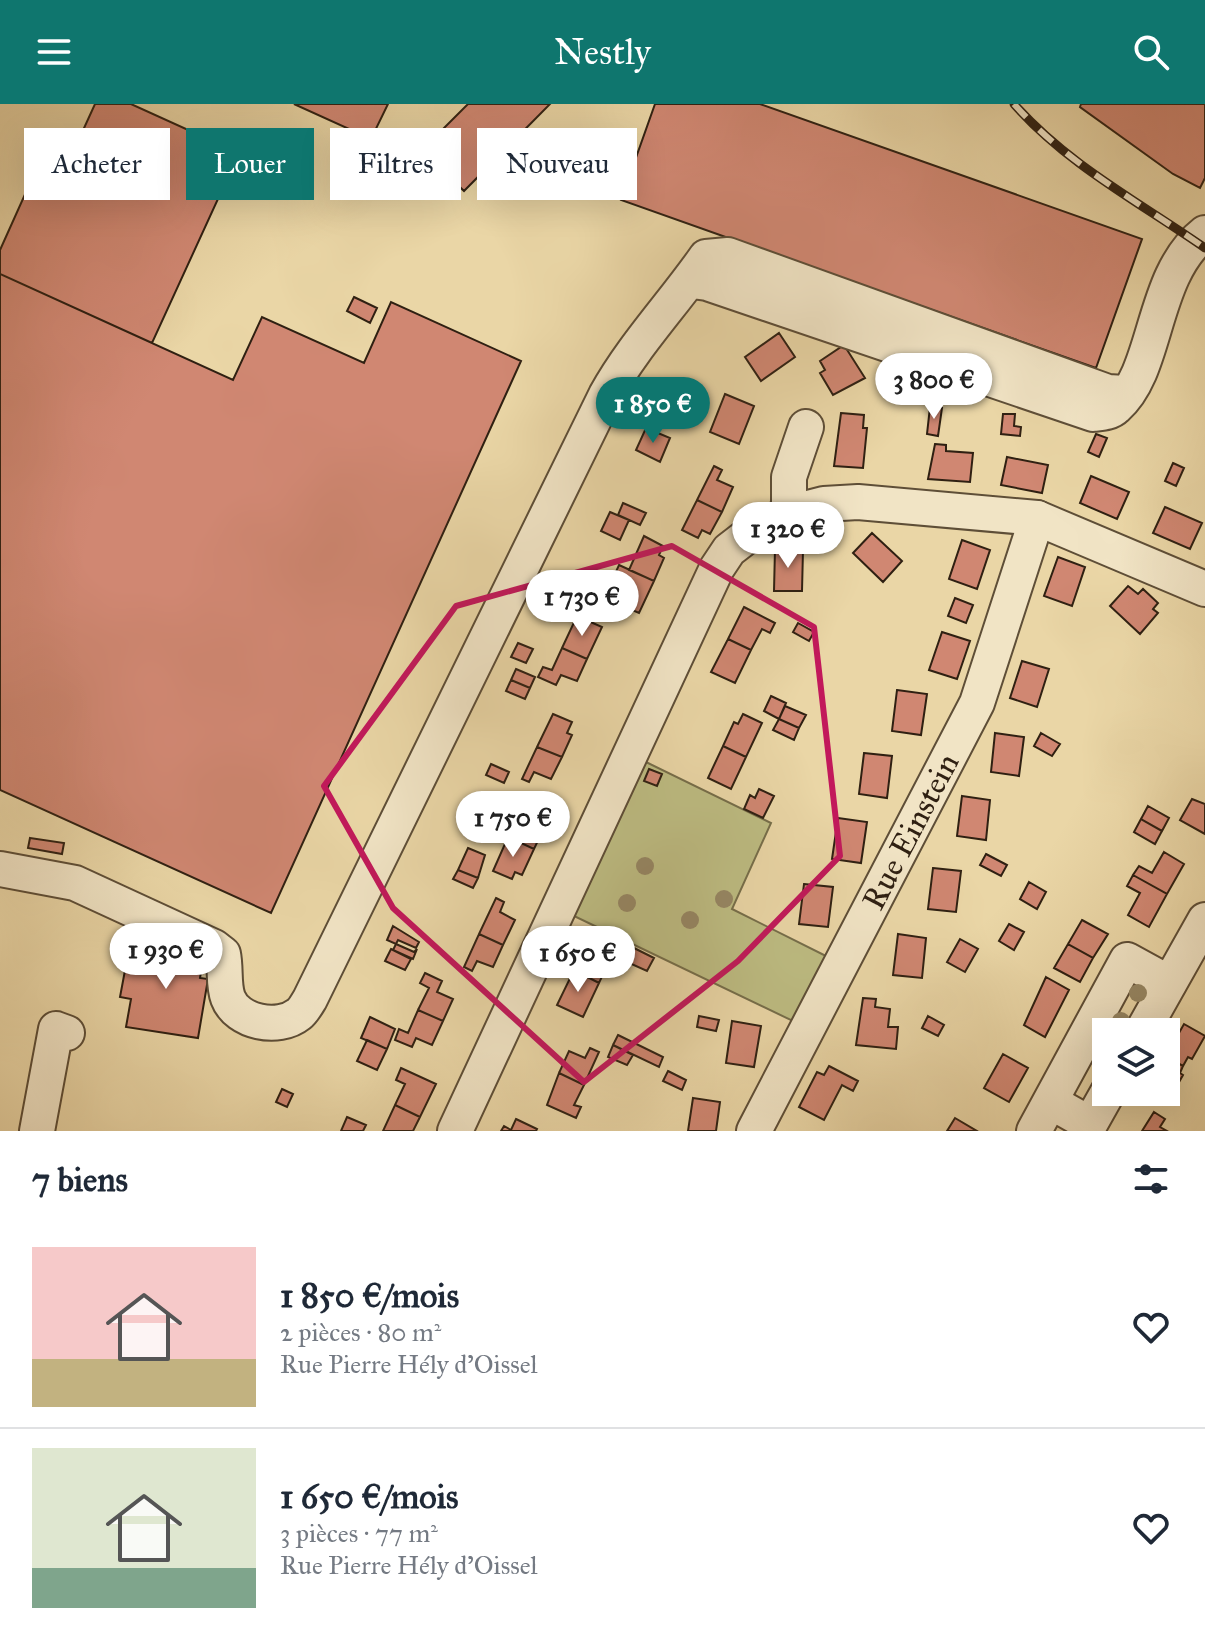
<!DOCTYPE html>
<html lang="fr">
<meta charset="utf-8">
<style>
:root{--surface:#fff;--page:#f2f2f3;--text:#1f2937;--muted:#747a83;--line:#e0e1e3;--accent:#0f766e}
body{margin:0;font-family:"IM FELL Great Primer",serif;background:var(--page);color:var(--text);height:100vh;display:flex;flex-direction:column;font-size:30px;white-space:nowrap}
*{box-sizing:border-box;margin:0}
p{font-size:26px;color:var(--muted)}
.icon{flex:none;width:44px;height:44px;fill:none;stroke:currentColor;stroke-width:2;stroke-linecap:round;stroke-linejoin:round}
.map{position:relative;height:1027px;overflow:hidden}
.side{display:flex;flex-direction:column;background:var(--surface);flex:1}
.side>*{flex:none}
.hud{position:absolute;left:24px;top:24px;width:800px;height:72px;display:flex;gap:16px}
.tools{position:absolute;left:1092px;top:914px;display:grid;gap:16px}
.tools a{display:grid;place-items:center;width:88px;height:88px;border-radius:0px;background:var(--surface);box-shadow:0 8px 32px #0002;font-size:40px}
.price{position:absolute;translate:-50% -68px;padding:0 18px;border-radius:28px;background:#fff;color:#222;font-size:26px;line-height:52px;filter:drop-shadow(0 2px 4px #0008)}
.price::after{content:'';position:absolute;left:50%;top:48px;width:24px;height:18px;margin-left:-12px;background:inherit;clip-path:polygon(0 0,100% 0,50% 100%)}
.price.active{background:var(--accent);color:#fff}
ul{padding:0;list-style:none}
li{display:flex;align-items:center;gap:24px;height:200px;padding:0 32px}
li+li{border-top:2px solid var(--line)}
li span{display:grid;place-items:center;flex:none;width:224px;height:160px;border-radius:0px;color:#555}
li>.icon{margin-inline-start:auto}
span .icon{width:96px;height:96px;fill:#fffc;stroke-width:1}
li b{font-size:34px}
h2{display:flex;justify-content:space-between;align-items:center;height:96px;padding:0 32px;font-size:34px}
.chip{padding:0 28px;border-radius:0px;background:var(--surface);box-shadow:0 8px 32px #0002;font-size:28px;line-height:72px}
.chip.active{background:var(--accent);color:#fff}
header{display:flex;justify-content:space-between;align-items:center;height:104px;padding:0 32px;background:var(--accent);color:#fff;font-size:36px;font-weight:600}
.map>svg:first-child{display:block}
</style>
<header><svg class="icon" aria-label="menu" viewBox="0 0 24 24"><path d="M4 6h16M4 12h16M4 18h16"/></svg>Nestly<svg class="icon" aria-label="search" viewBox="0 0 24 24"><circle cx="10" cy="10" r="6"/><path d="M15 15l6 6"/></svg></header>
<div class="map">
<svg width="1205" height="1027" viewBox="0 0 1205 1027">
<rect width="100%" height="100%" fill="#ead6a6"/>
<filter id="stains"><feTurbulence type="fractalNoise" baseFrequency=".0025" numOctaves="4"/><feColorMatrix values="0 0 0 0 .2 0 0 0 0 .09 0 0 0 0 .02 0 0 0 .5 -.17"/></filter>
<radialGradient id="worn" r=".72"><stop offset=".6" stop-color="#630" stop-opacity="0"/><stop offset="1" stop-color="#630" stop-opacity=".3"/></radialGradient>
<path fill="#bdbc82" stroke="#766e4a" stroke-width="2" d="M646 658 771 719 732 805 828 853 795 918 574 812Z"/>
<path fill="#d08772" stroke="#2f2012" stroke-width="2" d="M95 0H131L239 49 152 239 0 170V146L35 68 59 79Z
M294 0H388L371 35Z
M468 0H550L464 87 422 46Z
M655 0H760L1142 135 1096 264 621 96Z
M1081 0H1205V74L1200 84 1173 70 1080 3Z
M0 170 233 276 262 213 364 259 391 198 521 257 271 809 0 686Z
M354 193 377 204 370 219 347 207Z
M779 229 795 253 761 277 745 253Z
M844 241 865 274 833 291 820 269 825 266 820 257Z
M725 290 754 302 739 340 710 328Z
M930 303 942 304 938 332 927 330Z
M841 309 864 311 863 324H867L863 364 834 362Z
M1003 310H1015L1014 322 1021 323 1020 332 1001 330Z
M646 324 670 334 660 358 636 346Z
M1096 330 1107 334 1099 353 1088 348Z
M935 340 946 341V347L973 349 970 378 928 375Z
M1007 353 1048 361 1042 389 1001 381Z
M1173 359 1184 364 1176 382 1165 377Z
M714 362 722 366 717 376 733 383 722 408 697 396Z
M1091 372 1129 388 1117 415 1080 399Z
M697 396 722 408 710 430 702 426 698 434 682 426Z
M623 399 646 409 640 421 618 411Z
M1165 403 1202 419 1190 445 1153 429Z
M610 408 629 416 620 436 601 427Z
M872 429 902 457 883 478 853 449Z
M644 432 663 442 659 451 664 454 654 477 629 466Z
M962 436 990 446 977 485 949 475Z
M775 445 803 446 802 487H774Z
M1058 453 1085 463 1072 502 1044 492Z
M619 461 654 477 639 509 604 494Z
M548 476 578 488 573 499 543 486Z
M1128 482 1138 490 1143 485 1158 499 1153 505 1158 509 1140 530 1110 502Z
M543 486 573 499 568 510 539 497Z
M955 494 973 501 966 519 948 512Z
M744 503 775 519 770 529 762 525 751 546 728 535Z
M577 512 602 523 587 555 562 544Z
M798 519 814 528 809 537 793 528Z
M942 528 970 537 957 575 929 566Z
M728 535 751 546 735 579 711 568Z
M518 539 533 545 526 559 511 553Z
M562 544 587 555 577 577 561 571 556 581 538 573 543 563 552 566Z
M1022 557 1049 565 1037 603 1010 594Z
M516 565 535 573 530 584 511 576Z
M511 576 530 584 525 595 506 587Z
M897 586 927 590 921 631 892 627Z
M771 592 786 599 779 615 764 607Z
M785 602 806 611 799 624 779 615Z
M553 610 572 618 567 629 572 631 562 653 537 643Z
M743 610 762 619 746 653 723 642 734 618 738 620Z
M779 615 799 624 794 636 773 626Z
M995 629 1024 633 1019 672 991 668Z
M1041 629 1060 640 1052 652 1034 642Z
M723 642 746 653 731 685 708 674Z
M537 643 562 653 551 675 534 668 529 678 522 675Z
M864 649 892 652 887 694 859 690Z
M491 660 509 668 504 679 486 671Z
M649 665 662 670 657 682 644 677Z
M759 685 774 692 763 714 744 705 750 691 755 694Z
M962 692 990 696 986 736 957 732Z
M1192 695 1205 700V730L1180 716Z
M523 700 533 704 528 715 545 722 534 745 508 733Z
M1148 702 1169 714 1162 727 1141 715Z
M838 714 867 718 861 759 832 755Z
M1141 715 1162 727 1155 740 1134 728Z
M508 733 534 745 522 771 515 768 512 775 493 767Z
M30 734 64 739 62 750 28 744Z
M468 744 485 751 478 774 458 766Z
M1164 748 1184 760 1167 790 1133 771 1139 762 1152 769Z
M986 750 1007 761 1001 772 980 761Z
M933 764 961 767 956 808 928 805Z
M458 766 478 774 473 784 453 775Z
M1133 771 1167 790 1149 823 1128 811 1140 789 1127 782Z
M1029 778 1046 788 1037 805 1020 795Z
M804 780 833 783 828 823 799 820Z
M496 794 504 798 500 808 515 816 503 841 479 830Z
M1082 816 1108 830 1093 854 1068 840Z
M1009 820 1024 828 1014 846 999 837Z
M393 822 419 838 416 844 398 836 396 840 387 836Z
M479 830 503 841 493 863 477 857 472 867 464 863Z
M898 830 926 834 922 874 893 871Z
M960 835 978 845 965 868 947 858Z
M596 837 615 845 599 879 574 866 585 843 592 846Z
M140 840 204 850 200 874 208 875 198 934 126 923 131 895 120 893 126 861 136 862Z
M396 840 414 848 417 845 413 855 393 846Z
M1068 840 1093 854 1080 878 1054 864Z
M634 844 654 854 647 867 627 858Z
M391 845 411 855 405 866 385 857Z
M574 866 599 879 583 913 557 901Z
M425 869 442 877 437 888 453 895 443 917 418 906 429 884 420 879Z
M1046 873 1069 886 1045 933 1024 921Z
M863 894 876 895 875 903 890 905 888 923H898L896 945 856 941Z
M418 906 443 917 432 941 416 934 412 943 395 936 399 925 408 929Z
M699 912 719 916 716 927 697 923Z
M928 912 944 921 938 932 922 924Z
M370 913 395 925 387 945 361 934Z
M732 917 761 922 754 963 726 959Z
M1184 920 1205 932 1192 955 1188 953 1183 962 1166 952Z
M618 931 663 953 659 963 613 941Z
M367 936 387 945 377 966 357 957Z
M613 941 633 951 627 961 608 953Z
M590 944 599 948 584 981 559 969 569 947 585 954Z
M1003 950 1028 964 1009 998 984 984Z
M1166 952 1183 962 1180 969 1183 971 1170 994 1160 988H1166Z
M829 962 858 977 853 987 842 981 824 1016 799 1003 817 968 824 971Z
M401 964 436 980 420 1013 395 1001 405 980 396 976Z
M668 967 686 976 682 986 663 977Z
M559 969 584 981 574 1001 581 1003 576 1014 547 1001Z
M282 985 293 990 287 1003 276 998Z
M693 994 720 998 716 1027H688Z
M395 1001 420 1013 413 1027H383Z
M1154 1008 1165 1015 1160 1023 1167 1027H1142Z
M347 1013 366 1021 363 1027H341Z
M955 1014 977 1027H947Z
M516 1015 537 1025 536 1027H501L504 1022 511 1026Z"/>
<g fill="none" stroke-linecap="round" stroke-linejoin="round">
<defs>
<g id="minor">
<path d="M692 177 707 179 1093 310C1101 309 1110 309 1116 303 1159 266 1150 172 1205 129"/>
<path d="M789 409V373L806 323"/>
<path d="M0 765 75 779 214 843 223 850C226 864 223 881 228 894 237 918 278 927 299 910 303 907 307 900 310 895L606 291C633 242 674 199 706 153L728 151 1108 288 1125 289"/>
<path d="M1142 928 1205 816"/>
<path d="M1051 998 1090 1020 1108 988"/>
<path d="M37 1027 56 925 67 929"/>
<path d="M455 1027 717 464 729 446 751 429 789 409 824 400 858 398 1037 414 1205 485"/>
<path id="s1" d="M754 1027 977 599 1037 414"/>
<path d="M1034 1027 1127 856 1169 879"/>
</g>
</defs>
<use href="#minor" stroke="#5e4e37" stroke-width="38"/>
<use href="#minor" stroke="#f1e4c5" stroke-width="34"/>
<defs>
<path id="rail" d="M1014 0C1068 61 1139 98 1205 144"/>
</defs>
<use href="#rail" stroke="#2f2012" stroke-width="9"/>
<use href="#rail" stroke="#f1e4c5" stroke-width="6" stroke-dasharray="18" stroke-linecap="butt"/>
</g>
<g fill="#968764">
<circle cx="645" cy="762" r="9"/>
<circle cx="724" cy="795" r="9"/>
<circle cx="627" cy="799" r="9"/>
<circle cx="690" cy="816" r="9"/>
<circle cx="1138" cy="889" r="9"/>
<circle cx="1121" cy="917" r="9"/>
</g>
<path fill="none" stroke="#c2185b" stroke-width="6" stroke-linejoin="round" d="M672 442 814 523 840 752 738 857 584 978 393 804 324 682 456 502Z"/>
<g text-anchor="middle" stroke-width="6" stroke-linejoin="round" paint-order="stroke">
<g font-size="32" fill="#2f2012" stroke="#f1e4c5">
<text dy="11" stroke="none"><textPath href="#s1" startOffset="338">Rue Einstein</textPath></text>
</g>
</g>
<rect width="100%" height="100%" filter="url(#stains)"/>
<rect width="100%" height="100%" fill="url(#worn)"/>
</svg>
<div class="tools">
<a><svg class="icon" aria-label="layers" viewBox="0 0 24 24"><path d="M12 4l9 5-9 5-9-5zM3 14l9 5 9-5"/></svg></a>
</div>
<b class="price" style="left:934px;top:317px">3 800 €</b>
<b class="price active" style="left:653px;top:341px">1 850 €</b>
<b class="price" style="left:788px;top:466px">1 320 €</b>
<b class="price" style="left:582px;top:534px">1 730 €</b>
<b class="price" style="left:513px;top:755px">1 750 €</b>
<b class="price" style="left:166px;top:887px">1 930 €</b>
<b class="price" style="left:578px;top:890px">1 650 €</b>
<div class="hud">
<a class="chip">Acheter</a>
<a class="chip active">Louer</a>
<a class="chip">Filtres</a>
<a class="chip">Nouveau</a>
</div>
</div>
<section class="side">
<h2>7 biens<svg class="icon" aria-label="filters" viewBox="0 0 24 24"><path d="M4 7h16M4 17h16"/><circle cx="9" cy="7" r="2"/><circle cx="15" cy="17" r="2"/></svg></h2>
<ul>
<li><span style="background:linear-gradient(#f6c9c9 70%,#c2b280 0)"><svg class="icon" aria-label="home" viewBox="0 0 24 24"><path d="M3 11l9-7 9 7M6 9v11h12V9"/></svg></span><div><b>1 850 €/mois</b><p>2 pièces · 80 m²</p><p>Rue Pierre Hély d'Oissel</p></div><svg class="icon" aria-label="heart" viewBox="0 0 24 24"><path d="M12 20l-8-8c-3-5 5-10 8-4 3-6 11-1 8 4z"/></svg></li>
<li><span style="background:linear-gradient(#dfe7d0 75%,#7fa58c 0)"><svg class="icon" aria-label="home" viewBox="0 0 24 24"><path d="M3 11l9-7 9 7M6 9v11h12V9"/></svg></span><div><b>1 650 €/mois</b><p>3 pièces · 77 m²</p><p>Rue Pierre Hély d'Oissel</p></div><svg class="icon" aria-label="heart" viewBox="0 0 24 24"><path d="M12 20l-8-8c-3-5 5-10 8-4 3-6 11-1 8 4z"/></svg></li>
</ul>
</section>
